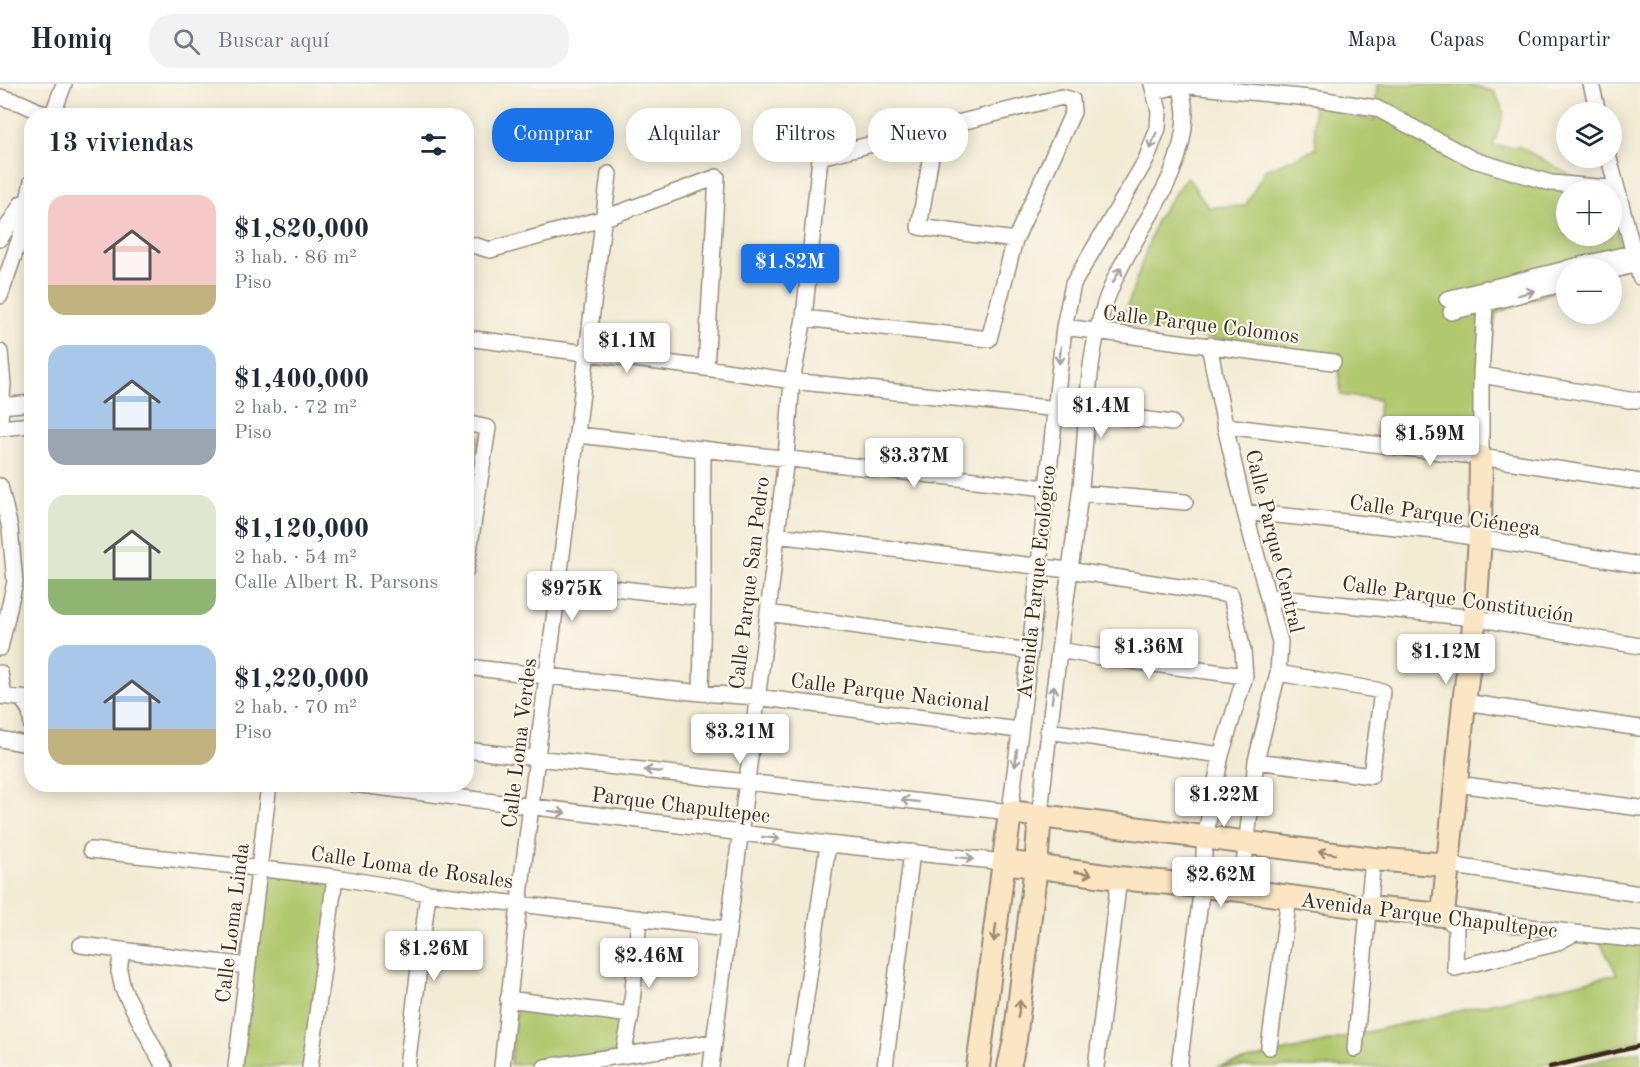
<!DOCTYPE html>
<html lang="es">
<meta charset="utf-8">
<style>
:root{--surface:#fff;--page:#f2f2f3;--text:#1f2937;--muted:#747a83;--line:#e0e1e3;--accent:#1a73e8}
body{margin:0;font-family:"Old Standard TT",serif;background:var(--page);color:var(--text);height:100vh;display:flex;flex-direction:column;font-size:22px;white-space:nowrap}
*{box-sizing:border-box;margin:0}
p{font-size:20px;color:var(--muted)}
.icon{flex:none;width:33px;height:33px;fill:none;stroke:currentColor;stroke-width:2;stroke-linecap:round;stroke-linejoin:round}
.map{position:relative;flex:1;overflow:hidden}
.side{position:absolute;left:24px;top:24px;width:450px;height:684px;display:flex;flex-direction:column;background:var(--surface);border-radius:24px;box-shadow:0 3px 15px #0003}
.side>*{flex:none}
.hud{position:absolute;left:492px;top:24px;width:570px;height:54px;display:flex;gap:12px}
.tools{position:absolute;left:1556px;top:18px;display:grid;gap:12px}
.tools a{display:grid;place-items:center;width:66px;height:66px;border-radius:50%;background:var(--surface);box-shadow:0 3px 15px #0003;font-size:30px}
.price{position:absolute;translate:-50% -51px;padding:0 14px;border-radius:6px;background:#fff;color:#222;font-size:20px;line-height:39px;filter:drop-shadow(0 2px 3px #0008)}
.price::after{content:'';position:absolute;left:50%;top:36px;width:18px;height:14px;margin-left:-9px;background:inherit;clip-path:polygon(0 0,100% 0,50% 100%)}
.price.active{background:var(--accent);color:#fff}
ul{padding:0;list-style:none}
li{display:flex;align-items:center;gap:18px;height:150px;padding:0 24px}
li span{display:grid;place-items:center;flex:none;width:168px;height:120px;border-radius:18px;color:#555}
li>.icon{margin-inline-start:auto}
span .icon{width:72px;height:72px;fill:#fffc;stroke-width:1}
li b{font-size:26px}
h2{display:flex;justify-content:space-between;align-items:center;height:72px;padding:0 24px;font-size:26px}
.pill{padding:0 21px;border-radius:24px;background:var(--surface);box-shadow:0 3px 15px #0003;font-size:21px;line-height:54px}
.pill.active{background:var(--accent);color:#fff}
header{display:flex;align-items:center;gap:36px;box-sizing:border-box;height:84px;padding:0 30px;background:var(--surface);border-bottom:2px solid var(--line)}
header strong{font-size:28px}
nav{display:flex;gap:33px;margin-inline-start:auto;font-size:21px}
.search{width:420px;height:54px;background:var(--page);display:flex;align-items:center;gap:15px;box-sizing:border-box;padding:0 21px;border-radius:24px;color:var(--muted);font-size:22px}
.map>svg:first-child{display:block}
</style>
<header>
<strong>Homiq</strong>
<div class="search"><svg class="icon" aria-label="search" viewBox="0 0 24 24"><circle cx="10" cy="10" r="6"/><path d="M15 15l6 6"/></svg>Buscar aquí</div>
<nav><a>Mapa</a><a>Capas</a><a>Compartir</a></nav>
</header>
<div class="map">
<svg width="1640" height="983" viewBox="0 0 1640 983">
<rect width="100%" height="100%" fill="#fbf7ec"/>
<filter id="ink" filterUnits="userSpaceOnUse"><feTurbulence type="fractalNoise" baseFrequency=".0167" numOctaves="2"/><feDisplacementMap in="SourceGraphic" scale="12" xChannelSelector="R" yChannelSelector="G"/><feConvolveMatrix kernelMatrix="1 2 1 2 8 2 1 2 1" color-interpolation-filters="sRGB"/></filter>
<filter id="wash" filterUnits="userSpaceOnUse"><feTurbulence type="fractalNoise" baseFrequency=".008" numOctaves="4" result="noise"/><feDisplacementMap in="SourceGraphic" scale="24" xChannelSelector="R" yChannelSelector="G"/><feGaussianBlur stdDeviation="1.35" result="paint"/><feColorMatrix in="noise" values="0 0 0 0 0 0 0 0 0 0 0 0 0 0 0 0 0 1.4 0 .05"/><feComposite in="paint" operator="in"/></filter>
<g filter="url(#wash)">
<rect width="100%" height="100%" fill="#f2ecd5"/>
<path fill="#b0c86e" stroke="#767946" stroke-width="1.5" d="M1377 0H1469L1495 8 1504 29 1493 62 1520 63 1597 106H1566V152H1611V122L1626 182 1611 184H1566V204L1496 229 1475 365 1376 351 1379 316 1341 311 1338 275 1121 240 1157 135 1187 92 1208 123 1245 122 1265 86 1316 65 1313 19 1374 37Z
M467 349 479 351 467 439Z
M261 787 334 797 309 983H238Z
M1596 851 1640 857V957L1534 983H1217L1617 890Z
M517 920 623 934 619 968 510 981Z
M1640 967V983H1570Z"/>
</g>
<g filter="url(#ink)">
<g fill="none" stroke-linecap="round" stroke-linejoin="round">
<defs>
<path id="street" d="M1591 0 1598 28
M1154 8 1180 1 1319 15 1376 24 1474 76 1551 99 1609 104 1619 111
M0 13 21 19 49 32
M1062 13 1072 16 1073 28 1015 156 989 255 804 234 820 73Z
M52 32 64 0
M936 43 919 143 1015 156
M1609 74 1640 193
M0 155 22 119
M466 159 490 166 605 134 717 93 706 284
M1568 184 1640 167
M1611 187 1640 179
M0 212 21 151 32 97
M1447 215 1566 185
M1451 228 1566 199
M1064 243 1333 278
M466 254 706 284 792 297 1086 328 1172 339
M1209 261 1225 342 1245 428 1280 558 1278 589 1256 677 1241 806
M0 268 3 300 0 336
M1481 291 1629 316H1640
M1 322 32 319
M466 339 488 344 466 486
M1225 342 1481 373 1640 398
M0 344 32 341
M578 351 1046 404
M1481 373V291L1486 204
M0 402 10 444 15 498 0 564
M1080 409 1185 418
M1245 428 1436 447 1640 481
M776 451 1068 486 1231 511 1243 567 1245 592 1221 671 1205 754 1202 802 1179 983
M560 498 703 514
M1269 513 1475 534 1640 562
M768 529 1030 567
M1059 566 1093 572 1245 592
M466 583 701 609 756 613 1019 646
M0 589 4 612
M701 609 703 514V365
M0 612 29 615
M20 614C30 623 31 630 32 644
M1464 618 1640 644
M1048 647 1221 671
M0 655 32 661
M466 666 1010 728 1030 567 1064 243 1073 200 1146 76 1158 44 1159 27 1152 0
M1256 677 1371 692 1382 607 1278 589
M353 700 828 760 1004 778
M1457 700 1640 724
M1040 731C1050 624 1066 518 1080 411 1089 340 1083 263 1114 197 1139 141 1183 95 1185 31 1185 21 1182 10 1180 0
M91 766 335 793 428 809 727 845
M1448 781 1640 810
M1443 831 1575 849 1640 856
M1443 831 1456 843 1455 884 1554 860 1575 849
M81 861 248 882
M122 866 119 887 123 905 164 983
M508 915 631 931
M1269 963 1289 813
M1355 965 1373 775
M623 972 631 931 639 834
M236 983 269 700
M310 983 335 793
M407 983 428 809
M502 983 519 819 609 90
M545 983 713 958
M711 983 768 529 786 373 792 297 804 234
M796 983 828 760
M885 983 912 768
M1096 983 1119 794"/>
<path id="secondary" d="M1004 778 1119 794 1241 806 1368 824 1443 831 1464 618 1475 534 1480 453 1481 373
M978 983 1010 728 1373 775 1448 781
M1009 983 1015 956 1036 782 1040 731"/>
</defs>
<use href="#street" stroke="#968b7a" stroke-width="18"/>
<use href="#secondary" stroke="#968b7a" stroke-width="26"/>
<use href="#street" stroke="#fff" stroke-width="15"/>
<use href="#secondary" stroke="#fbe6c4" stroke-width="22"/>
<path stroke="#3b2a1e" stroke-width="4.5" d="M1550 983 1640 962"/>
</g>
<defs><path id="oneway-shaft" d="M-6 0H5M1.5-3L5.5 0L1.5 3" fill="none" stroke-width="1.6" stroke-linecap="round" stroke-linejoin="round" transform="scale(1.5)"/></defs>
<g stroke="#a79f9a">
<use href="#oneway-shaft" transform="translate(1153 57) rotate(112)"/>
<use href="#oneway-shaft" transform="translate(1117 191) rotate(-62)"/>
<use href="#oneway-shaft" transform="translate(1526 209) rotate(-15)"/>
<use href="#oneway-shaft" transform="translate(1060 271) rotate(96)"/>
<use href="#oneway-shaft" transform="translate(1053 610) rotate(-82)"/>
<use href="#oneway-shaft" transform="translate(1016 674) rotate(96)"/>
<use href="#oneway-shaft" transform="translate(653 687) rotate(-174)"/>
<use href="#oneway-shaft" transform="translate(910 717) rotate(-173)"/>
<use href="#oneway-shaft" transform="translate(557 728) rotate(7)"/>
<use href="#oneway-shaft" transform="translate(771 754) rotate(7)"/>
<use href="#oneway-shaft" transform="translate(965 774) rotate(7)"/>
</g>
<g stroke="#9b8871">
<use href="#oneway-shaft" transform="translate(1327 769) rotate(-173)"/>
<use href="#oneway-shaft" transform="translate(1083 789) rotate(8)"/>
<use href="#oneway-shaft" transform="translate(995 849) rotate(97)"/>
<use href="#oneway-shaft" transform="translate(1019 925) rotate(-83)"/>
</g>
</g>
<g text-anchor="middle" stroke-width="4.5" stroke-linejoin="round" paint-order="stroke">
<g font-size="21" fill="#3b2a1e" stroke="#fbf7ec">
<text transform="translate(1201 240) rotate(7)" y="7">Calle Parque Colomos</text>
<text transform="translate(1445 431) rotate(8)" y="7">Calle Parque Ciénega</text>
<text transform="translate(1275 457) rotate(76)" y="7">Calle Parque Central</text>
<text transform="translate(1036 498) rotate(-84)" y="7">Avenida Parque Ecológico</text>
<text transform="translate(749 499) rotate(-83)" y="7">Calle Parque San Pedro</text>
<text transform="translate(1458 515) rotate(8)" y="7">Calle Parque Constitución</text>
<text transform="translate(890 608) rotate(7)" y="7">Calle Parque Nacional</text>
<text transform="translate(519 659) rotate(-83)" y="7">Calle Loma Verdes</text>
<text transform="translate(681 721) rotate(7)" y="7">Parque Chapultepec</text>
<text transform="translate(412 783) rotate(8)" y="7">Calle Loma de Rosales</text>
<text transform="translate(1429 831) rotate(7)" y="7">Avenida Parque Chapultepec</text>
<text transform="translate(232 839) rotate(-83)" y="7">Calle Loma Linda</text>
</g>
</g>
</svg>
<div class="tools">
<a><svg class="icon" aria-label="layers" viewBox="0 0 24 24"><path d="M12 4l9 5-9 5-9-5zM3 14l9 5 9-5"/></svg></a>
<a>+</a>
<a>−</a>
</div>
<b class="price active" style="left:790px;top:211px">$1.82M</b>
<b class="price" style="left:627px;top:290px">$1.1M</b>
<b class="price" style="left:1101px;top:355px">$1.4M</b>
<b class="price" style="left:1430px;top:383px">$1.59M</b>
<b class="price" style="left:914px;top:405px">$3.37M</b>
<b class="price" style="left:572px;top:538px">$975K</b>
<b class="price" style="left:1149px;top:596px">$1.36M</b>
<b class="price" style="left:1446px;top:601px">$1.12M</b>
<b class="price" style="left:740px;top:681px">$3.21M</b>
<b class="price" style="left:1224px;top:744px">$1.22M</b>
<b class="price" style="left:1221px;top:824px">$2.62M</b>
<b class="price" style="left:434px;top:898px">$1.26M</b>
<b class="price" style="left:649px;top:905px">$2.46M</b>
<div class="hud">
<a class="pill active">Comprar</a>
<a class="pill">Alquilar</a>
<a class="pill">Filtros</a>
<a class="pill">Nuevo</a>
</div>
<section class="side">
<h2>13 viviendas<svg class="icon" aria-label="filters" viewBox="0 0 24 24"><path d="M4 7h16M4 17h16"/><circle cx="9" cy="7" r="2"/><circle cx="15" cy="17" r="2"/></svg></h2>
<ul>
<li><span style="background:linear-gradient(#f6c9c9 75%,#c2b280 0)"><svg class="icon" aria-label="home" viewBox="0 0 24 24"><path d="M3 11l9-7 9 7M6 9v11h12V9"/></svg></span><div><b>$1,820,000</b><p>3 hab. · 86 m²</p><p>Piso</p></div></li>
<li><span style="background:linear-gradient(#a9c7e8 70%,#9aa5b1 0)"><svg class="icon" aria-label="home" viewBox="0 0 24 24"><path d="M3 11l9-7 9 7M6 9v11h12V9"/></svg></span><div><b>$1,400,000</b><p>2 hab. · 72 m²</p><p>Piso</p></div></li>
<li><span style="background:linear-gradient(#dfe7d0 70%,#8fb573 0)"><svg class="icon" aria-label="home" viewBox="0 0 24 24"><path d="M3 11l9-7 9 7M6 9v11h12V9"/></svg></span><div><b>$1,120,000</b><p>2 hab. · 54 m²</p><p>Calle Albert R. Parsons</p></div></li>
<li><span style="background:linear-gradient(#a9c7e8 70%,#c2b280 0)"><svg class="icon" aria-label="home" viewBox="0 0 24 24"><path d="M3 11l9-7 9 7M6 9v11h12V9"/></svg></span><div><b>$1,220,000</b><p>2 hab. · 70 m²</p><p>Piso</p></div></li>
</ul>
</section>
</div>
